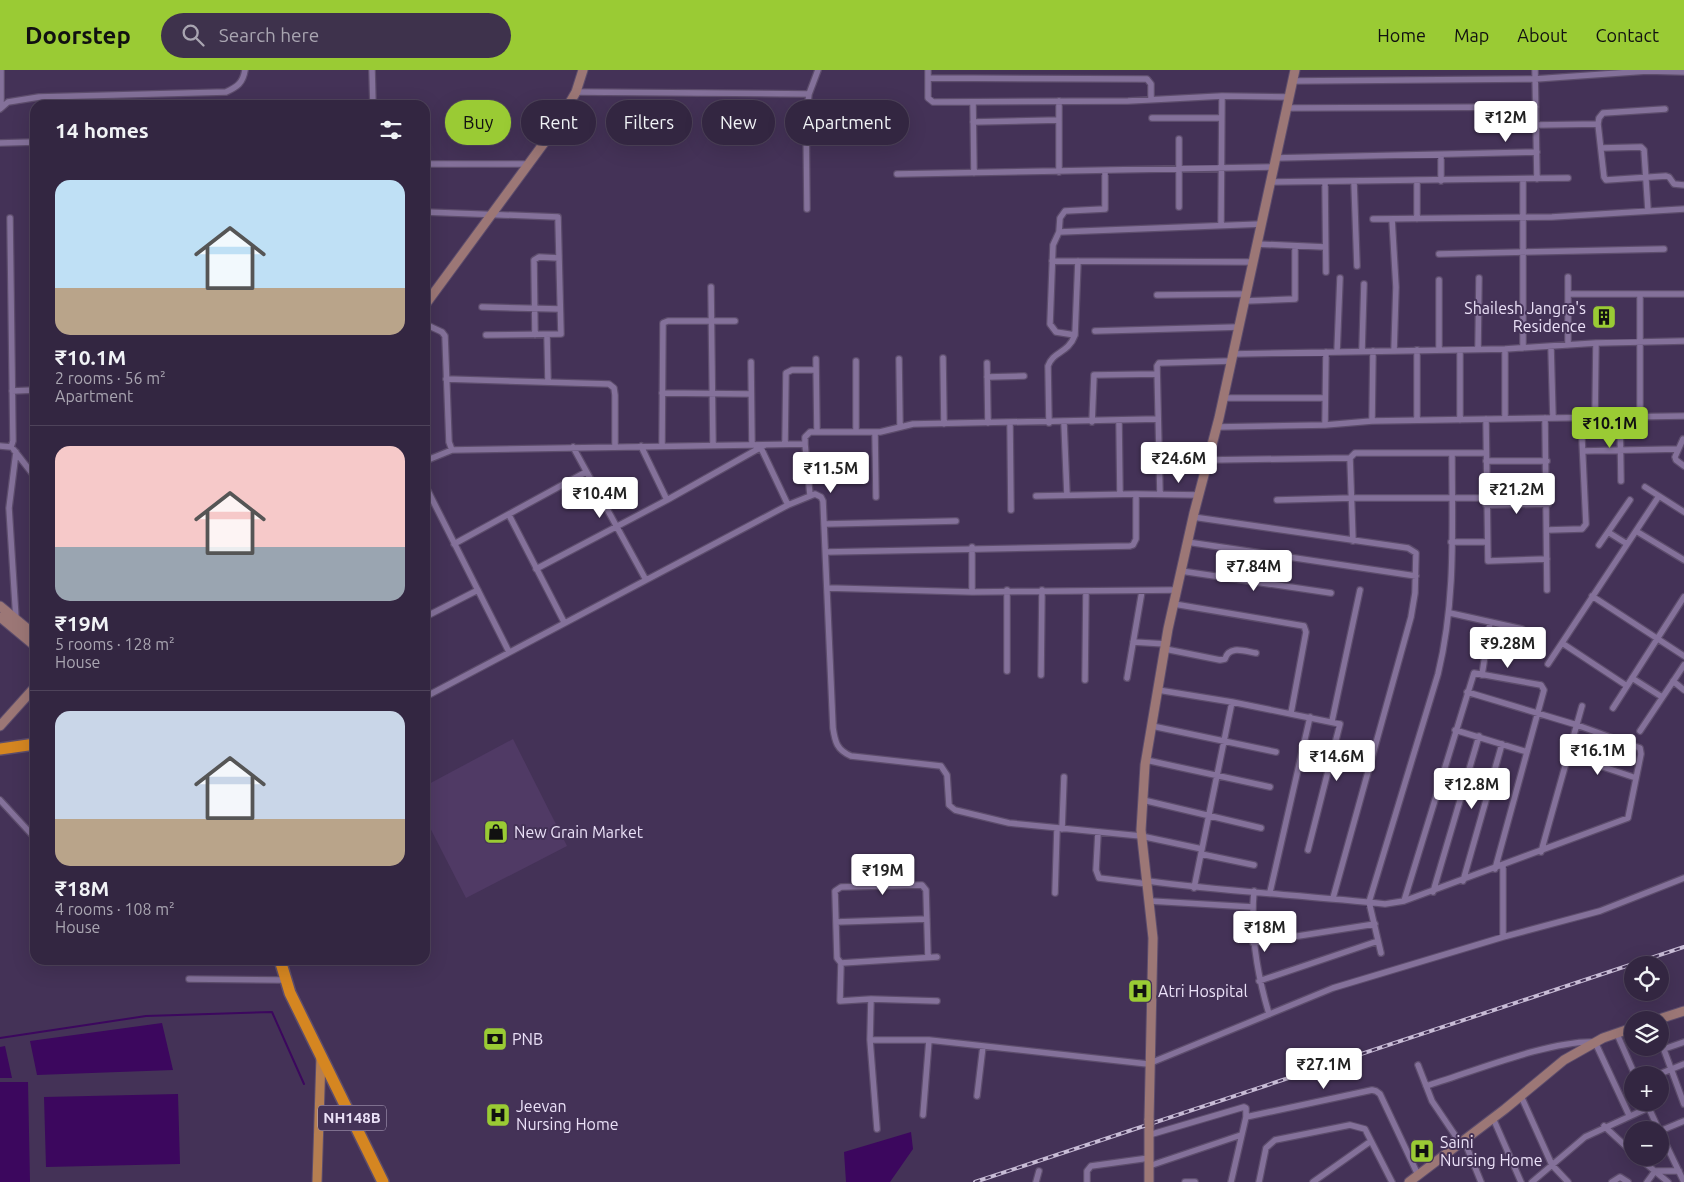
<!DOCTYPE html>
<meta charset="utf-8">
<style>
:root{--surface:#332641;--page:#3e324c;--text:#f1f3f6;--muted:#a9a5b1;--line:#4e435a;--accent:#9acb34}
body{margin:0;font-family:Ubuntu,sans-serif;background:var(--page);color:var(--text);height:100vh;display:flex;flex-direction:column;font-size:19px;white-space:nowrap}
*{box-sizing:border-box;margin:0}
p{font-size:16px;color:var(--muted)}
.icon{flex:none;width:28px;height:28px;fill:none;stroke:currentColor;stroke-width:2;stroke-linecap:round;stroke-linejoin:round}
.map{position:relative;flex:1;overflow:hidden}
.drawer{position:absolute;left:30px;top:30px;width:400px;height:865px;display:flex;flex-direction:column;background:var(--surface);border-radius:15px;box-shadow:0 5px 20px #0002,0 0 0 1px var(--line)}
.drawer>*{flex:none}
.guide{position:absolute;left:445px;top:30px;width:475px;height:45px;display:flex;gap:10px}
.tools{position:absolute;left:1624px;top:886px;display:grid;gap:10px}
.tools a{display:grid;place-items:center;width:45px;height:45px;border-radius:50%;background:var(--surface);box-shadow:0 5px 20px #0002,0 0 0 1px var(--line);font-size:25px}
.price{position:absolute;translate:-50% -42px;padding:0 11px;border-radius:5px;background:#fff;color:#222;font-size:16px;line-height:32px;filter:drop-shadow(0 1px 2px #0008)}
.price::after{content:'';position:absolute;left:50%;top:30px;width:15px;height:11px;margin-left:-8px;background:inherit;clip-path:polygon(0 0,100% 0,50% 100%)}
.price.on{background:var(--accent);color:#111}
ul{padding:0;list-style:none}
li{display:grid;align-content:center;gap:10px;height:265px;padding:0 25px}
li+li{border-top:1px solid var(--line)}
li span{display:grid;place-items:center;height:155px;border-radius:15px;color:#555}
li>.icon{margin-inline-start:auto}
span .icon{width:90px;height:90px;fill:#fffc;stroke-width:1}
li b{font-size:21px}
h2{display:flex;justify-content:space-between;align-items:center;height:60px;padding:0 25px;font-size:21px}
.chip{padding:0 18px;border-radius:22px;background:var(--surface);box-shadow:0 5px 20px #0002,0 0 0 1px var(--line);font-size:18px;line-height:45px}
.chip.on{background:var(--accent);color:#111}
header{display:flex;align-items:center;gap:30px;box-sizing:border-box;height:70px;padding:0 25px;background:var(--accent);color:#111}
header strong{font-size:24px}
nav{display:flex;gap:28px;margin-inline-start:auto;font-size:18px}
.search{width:350px;height:45px;background:var(--page);display:flex;align-items:center;gap:12px;box-sizing:border-box;padding:0 18px;border-radius:28px;color:var(--muted);font-size:19px}
.map>svg:first-child{display:block}
</style>
<header>
<strong>Doorstep</strong>
<div class="search"><svg class="icon" aria-label="search" viewBox="0 0 24 24"><circle cx="10" cy="10" r="6"/><path d="M15 15l6 6"/></svg>Search here</div>
<nav><a>Home</a><a>Map</a><a>About</a><a>Contact</a></nav>
</header>
<div class="map">
<svg width="1684" height="1112" viewBox="0 0 1684 1112">
<rect width="100%" height="100%" fill="#443257"/>
<path fill="#503a65" d="M513 669 567 776 466 828 425 748V716Z"/>
<path fill="#3c075e" d="M162 953 173 1000 37 1005 30 971Z
M5 976 12 1008H0V977Z
M0 1012H28L30 1112H0Z
M178 1024 180 1094 46 1097 44 1027Z
M911 1062 913 1079 890 1112H846L844 1082Z"/>
<g fill="none" stroke-linecap="round" stroke-linejoin="round">
<path stroke="#3c075e" stroke-width="2" d="M0 968 146 946 272 942 304 1014"/>
<defs>
<path id="street" d="M1 0V38
M372 0 373 35
M928 0V28L933 32 1128 31 1222 26 1289 27
M1535 0 1537 109
M928 8 1147 9 1151 14V29
M1292 11 1535 9 1647 1 1684 2
M576 22 809 24
M1059 31V102
M973 32 974 103
M1286 38 1536 37
M0 39 8 32 39 27 226 22C237 17 243 13 245 0
M1152 48H1221
M973 52 1059 50
M1598 54 1604 107 1606 110 1666 106 1669 107 1674 114 1684 115
M1536 55 1598 54 1599 48 1603 43 1665 39
M1179 69V137
M0 73 35 72
M1601 78 1641 77 1644 80 1648 140
M1441 85V111
M1275 88 1537 82
M425 94H529
M897 104 1274 97
M1523 110V278
M1271 112 1568 108
M1325 112 1326 202
M1354 112 1357 196
M807 139 806 49 809 24 818 0
M425 142 558 147 561 264 486 265
M1373 149 1552 147 1684 139
M1392 149 1396 217 1394 281
M1417 149V112
M1221 155 1222 26
M1059 162 1060 148 1065 141 1105 139V101
M1256 174 1325 177
M1439 184 1664 179
M1052 191 1253 192
M1568 207V275
M1439 210V280
M711 217 713 375
M1568 224H1684
M1640 224V347
M1157 225 1247 224
M1245 231 1295 229V176
M482 237 560 239
M425 254 442 262 445 266 449 372 452 380 805 374
M1095 261 1239 257
M535 265 534 190 539 187 559 188
M547 265 548 311
M1075 265 1056 262 1050 254 1053 175 1059 162 1262 154
M1551 277 1553 348
M1478 279 1479 208
M1505 279V349
M1362 280 1364 214
M1337 282 1340 208
M1233 284 1505 279 1596 273 1684 271
M943 288 944 354
M816 289 817 361
M899 289 900 355
M856 291V362
M751 292 752 375
M987 293 988 353
M987 307 1024 306
M446 309 609 314 614 318 615 325V377
M12 321 35 320
M662 323 751 324
M1224 328H1325
M1595 347 1596 273
M1620 347 1621 411
M1545 348 1547 520
M1486 349 1488 491 1547 489
M1417 350V280
M1460 350V280
M1119 351 1120 424
M1372 351 1373 281
M1092 352 1094 305 1157 304
M1010 353 1011 440
M1049 353 1048 296C1053 281 1068 284 1075 265L1078 191
M1064 353 1067 425
M1325 355 1326 282
M1217 357 1325 355 1372 351 1684 346
M875 362 876 427
M1683 369 1675 387 1676 390 1684 396
M785 374 786 303 792 300H816
M662 375 663 253 668 251H735
M0 376 11 377 13 371 10 148
M641 376 667 430
M573 377 646 510
M761 378 788 435
M14 380 35 407
M1583 381 1678 379
M1350 388 1353 471
M1208 390 1350 388 1355 383H1486
M425 391 452 380
M1486 391H1547
M425 415 509 582
M1645 417 1684 442
M1160 424 1157 296 1159 293 1231 291
M810 425 805 374V367L810 362H880L913 354 1158 349
M1036 426 1136 424 1198 425
M1277 430 1352 428H1486
M1486 435 1548 434
M509 445 564 552
M1193 447 1408 478 1416 483 1415 523 1411 547 1333 828
M825 454 956 451
M1548 460 1582 459 1586 454 1581 348
M1636 461 1684 490
M1608 462 1630 430
M1187 472 1416 506
M1451 472H1486
M454 474 586 402
M1599 475 1608 462 1627 474
M972 477V522
M826 482 1130 476 1133 475 1136 469V424
M536 499 667 430 765 375
M1181 501 1331 523
M1234 509 1239 480
M828 518 972 522 1177 520
M1592 526 1684 586
M1174 534 1304 556 1306 562 1291 643
M1450 543 1522 559
M425 547 478 520
M16 549 9 438 16 382
M1133 572 1166 574
M1562 573 1627 616
M1165 579 1220 590 1225 589C1229 575 1244 581 1256 583
M1548 594 1659 426
M1007 601V520
M1041 605 1042 520
M1482 605 1490 552
M1127 608 1142 521
M1632 608 1662 627
M1085 610 1086 521
M1673 611 1684 620
M1158 620 1232 632 1340 654 1308 780
M425 627 788 435 815 424 821 427 823 431 833 658C835 672 837 680 851 686L941 696 947 705 949 735 955 740 1009 753 1141 766 1202 779
M1613 638 1684 527
M1332 651 1360 520
M1152 656 1276 682
M1455 660 1527 682
M1640 661 1684 595
M1568 685 1636 708
M1146 690 1270 717
M0 730 35 768
M1143 730 1261 758
M1062 759 1064 707
M1098 763 1096 800 1099 808 1148 814
M1541 782 1582 636
M1201 784 1254 795
M1503 796V867
M1148 811C1226 822 1306 825 1385 834L1404 831 1628 748 1641 684 1640 678 1577 655 1467 622
M1463 811 1502 674
M1194 818 1232 632
M1254 821C1250 864 1257 904 1269 944
M1270 822 1310 647
M1433 822 1479 666
M1055 823 1057 759
M1150 831 1253 837
M1404 831 1474 603 1541 615 1544 620 1495 799
M836 852 927 849
M1253 873 1375 854
M1381 883 1369 832 1438 604C1456 530 1452 458 1452 383
M841 893 837 888 835 821 841 817 922 815 926 820 928 887
M189 909 280 910
M1259 911 1378 871
M871 929 870 970 877 1059
M937 931 871 929 840 931 841 893 937 887
M1617 964 1635 1005
M1660 969 1684 1034
M870 970H929L1148 994 1333 918 1503 867 1600 841 1684 808
M1664 979 1684 972
M1418 995 1432 1031 1461 1074
M1657 1005 1684 994
M1426 1016C1472 1002 1550 970 1595 972L1629 1045
M977 1026 983 976
M1521 1026 1552 1095 1568 1112
M1646 1032 1659 1060
M923 1045 929 970
M1493 1048 1521 1112
M1604 1056 1632 1082
M1660 1061 1684 1051
M1660 1062 1684 1112
M1149 1065 1244 1037 1246 1038V1047
M1464 1070 1481 1112
M1639 1088 1668 1112
M1149 1096 1241 1065
M1036 1112 1039 1101
M1087 1112V1101L1091 1096 1149 1088
M1185 1112H1195
M1231 1112 1246 1047 1372 1020 1376 1021 1380 1024 1418 1105
M1259 1112 1266 1078 1275 1070 1350 1055 1365 1059 1392 1112
M1313 1112 1371 1071
M1532 1112 1585 1067 1648 1038
M1612 1112 1620 1107 1628 1112
M1647 1112 1655 1101H1679"/>
<path id="secondary" d="M425 235 555 58 576 22 583 0
M0 536 35 565
M0 547 35 576
M0 656 35 617
M1656 950 1684 941
M1149 1050 1153 868 1141 760 1145 695 1168 559 1194 443 1219 348 1295 0
M1149 1055V1112
M1409 1112 1505 1039 1564 990 1603 968 1632 958"/>
<path id="primary" d="M317 1112 321 987"/>
<path id="highway" d="M0 679 35 674
M280 890 290 923 383 1112"/>
</defs>
<use href="#street" stroke="#5d4d6c" stroke-width="8"/>
<use href="#secondary" stroke="#5d4d6c" stroke-width="11"/>
<use href="#primary" stroke="#5d4d6c" stroke-width="11"/>
<use href="#highway" stroke="#5d4d6c" stroke-width="14"/>
<use href="#street" stroke="#84719a" stroke-width="5.5"/>
<use href="#secondary" stroke="#9c7776" stroke-width="9"/>
<use href="#primary" stroke="#b57e51" stroke-width="9"/>
<use href="#highway" stroke="#d58621" stroke-width="11"/>
<defs>
<path id="rail" d="M975 1112 1684 877"/>
</defs>
<use href="#rail" stroke="#c7bbd5" stroke-width="4"/>
<use href="#rail" stroke="#443257" stroke-width="2" stroke-dasharray="5.5" stroke-linecap="butt"/>
<defs>
<path id="secondary-bridge" d="M1149 1050V1055"/>
</defs>
<use href="#secondary-bridge" stroke="#5d4d6c" stroke-width="11" stroke-linecap="butt"/>
<use href="#secondary-bridge" stroke="#9c7776" stroke-width="9"/>
</g>
<defs>
<symbol id="building-square" viewBox="-11 -11 22 22"><rect x="-9" y="-9" width="18" height="18" rx="4" fill="#9acb34" stroke="#443257"/><path d="M-4-6H4V6H1V3H-1V6H-4ZM-2.5-4.3h1.7v1.8h-1.7ZM.8-4.3h1.7v1.8H.8ZM-2.5-1h1.7V.8h-1.7ZM.8-1h1.7V.8H.8Z" fill="#111"/></symbol>
<symbol id="shop-square" viewBox="-11 -11 22 22"><rect x="-9" y="-9" width="18" height="18" rx="4" fill="#9acb34" stroke="#443257"/><path d="M-5-2.5h2.3a2.7 3.5 0 0 1 5.4 0H5L5.5 6h-11ZM-1.5-2.5h3a1.5 2.3 0 0 0-3 0Z" fill="#111"/></symbol>
<symbol id="hospital-square" viewBox="-11 -11 22 22"><rect x="-9" y="-9" width="18" height="18" rx="4" fill="#9acb34" stroke="#443257"/><path d="M-5-5h3v3.5h4V-5h3V5h-3V1.5h-4V5h-3Z" fill="#111"/></symbol>
<symbol id="bank-square" viewBox="-11 -11 22 22"><rect x="-9" y="-9" width="18" height="18" rx="4" fill="#9acb34" stroke="#443257"/><path d="M-6-4H6V4H-6ZM0-2.3a2.3 2.3 0 1 0 0 4.6a2.3 2.3 0 1 0 0-4.6Z" fill="#111"/></symbol>
</defs>
<g fill-rule="evenodd">
<use href="#building-square" x="1590" y="233" width="28" height="28"/>
<use href="#shop-square" x="482" y="748" width="28" height="28"/>
<use href="#hospital-square" x="1126" y="907" width="28" height="28"/>
<use href="#bank-square" x="481" y="955" width="28" height="28"/>
<use href="#hospital-square" x="484" y="1031" width="28" height="28"/>
<use href="#hospital-square" x="1408" y="1067" width="28" height="28"/>
</g>
<g text-anchor="middle" stroke-width="4" stroke-linejoin="round" paint-order="stroke">
<rect fill="#443257" stroke="#b8acc7" stroke-width="1" x="318" y="1035.5" width="68" height="25" rx="4"/>
<g font-size="15" font-weight="bold" fill="#eae0f7">
<text x="352" y="1053">NH148B</text>
</g>
<g font-size="16" fill="#eae0f7" stroke="#443257" text-anchor="start">
<text x="1586" y="244" text-anchor="end">Shailesh Jangra's<tspan x="1586" dy="18">Residence</tspan></text>
<text x="514" y="768">New Grain Market</text>
<text x="1158" y="927">Atri Hospital</text>
<text x="512" y="975">PNB</text>
<text x="516" y="1042">Jeevan<tspan x="516" dy="18">Nursing Home</tspan></text>
<text x="1440" y="1078">Saini<tspan x="1440" dy="18">Nursing Home</tspan></text>
</g>
</g>
</svg>
<div class="tools">
<a><svg class="icon" aria-label="locate" viewBox="0 0 24 24"><circle cx="12" cy="12" r="6"/><path d="M12 2v4M12 18v4M2 12h4M18 12h4"/></svg></a>
<a><svg class="icon" aria-label="layers" viewBox="0 0 24 24"><path d="M12 4l9 5-9 5-9-5zM3 14l9 5 9-5"/></svg></a>
<a>+</a>
<a>−</a>
</div>
<b class="price" style="left:1506px;top:73px">₹12M</b>
<b class="price on" style="left:1610px;top:379px">₹10.1M</b>
<b class="price" style="left:1179px;top:414px">₹24.6M</b>
<b class="price" style="left:831px;top:424px">₹11.5M</b>
<b class="price" style="left:1517px;top:445px">₹21.2M</b>
<b class="price" style="left:600px;top:449px">₹10.4M</b>
<b class="price" style="left:1254px;top:522px">₹7.84M</b>
<b class="price" style="left:1508px;top:599px">₹9.28M</b>
<b class="price" style="left:1598px;top:706px">₹16.1M</b>
<b class="price" style="left:1337px;top:712px">₹14.6M</b>
<b class="price" style="left:1472px;top:740px">₹12.8M</b>
<b class="price" style="left:883px;top:826px">₹19M</b>
<b class="price" style="left:1265px;top:883px">₹18M</b>
<b class="price" style="left:1324px;top:1020px">₹27.1M</b>
<div class="guide">
<a class="chip on">Buy</a>
<a class="chip">Rent</a>
<a class="chip">Filters</a>
<a class="chip">New</a>
<a class="chip">Apartment</a>
</div>
<section class="drawer">
<h2>14 homes<svg class="icon" aria-label="filters" viewBox="0 0 24 24"><path d="M4 7h16M4 17h16"/><circle cx="9" cy="7" r="2"/><circle cx="15" cy="17" r="2"/></svg></h2>
<ul>
<li><span style="background:linear-gradient(#bfe0f5 70%,#b9a48a 0)"><svg class="icon" aria-label="home" viewBox="0 0 24 24"><path d="M3 11l9-7 9 7M6 9v11h12V9"/></svg></span><div><b>₹10.1M</b><p>2 rooms · 56 m²</p><p>Apartment</p></div></li>
<li><span style="background:linear-gradient(#f6c9c9 65%,#9aa5b1 0)"><svg class="icon" aria-label="home" viewBox="0 0 24 24"><path d="M3 11l9-7 9 7M6 9v11h12V9"/></svg></span><div><b>₹19M</b><p>5 rooms · 128 m²</p><p>House</p></div></li>
<li><span style="background:linear-gradient(#c9d6e8 70%,#b9a48a 0)"><svg class="icon" aria-label="home" viewBox="0 0 24 24"><path d="M3 11l9-7 9 7M6 9v11h12V9"/></svg></span><div><b>₹18M</b><p>4 rooms · 108 m²</p><p>House</p></div></li>
</ul>
</section>
</div>
